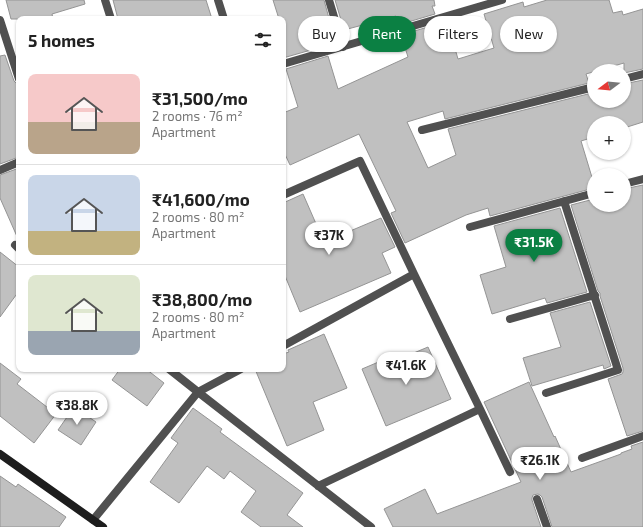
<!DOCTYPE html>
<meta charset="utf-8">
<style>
:root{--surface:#fff;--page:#f6f6f6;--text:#222;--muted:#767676;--line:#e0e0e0;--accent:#0b8043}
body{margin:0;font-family:"Exo 2",sans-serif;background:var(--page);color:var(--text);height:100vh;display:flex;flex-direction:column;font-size:15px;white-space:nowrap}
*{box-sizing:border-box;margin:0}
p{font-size:13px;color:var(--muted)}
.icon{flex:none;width:22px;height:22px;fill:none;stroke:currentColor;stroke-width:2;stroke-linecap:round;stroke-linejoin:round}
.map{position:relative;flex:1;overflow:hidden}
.details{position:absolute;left:16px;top:16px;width:270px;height:356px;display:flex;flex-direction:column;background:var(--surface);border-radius:8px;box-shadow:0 1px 3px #0004}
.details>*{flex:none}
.guide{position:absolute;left:298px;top:16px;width:285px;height:36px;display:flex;gap:8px}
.needle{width:26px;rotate:254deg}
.buttons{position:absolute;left:587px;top:64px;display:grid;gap:8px}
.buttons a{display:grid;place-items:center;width:44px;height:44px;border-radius:50%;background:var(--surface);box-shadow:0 1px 3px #0004;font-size:20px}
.price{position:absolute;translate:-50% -34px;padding:0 9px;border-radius:14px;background:#fff;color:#222;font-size:13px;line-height:26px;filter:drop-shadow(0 1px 2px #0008)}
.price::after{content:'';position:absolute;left:50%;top:24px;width:12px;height:9px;margin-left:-6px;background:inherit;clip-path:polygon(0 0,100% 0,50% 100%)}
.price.on{background:var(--accent);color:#fff}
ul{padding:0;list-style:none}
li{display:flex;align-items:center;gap:12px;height:100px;padding:0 12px}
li+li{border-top:1px solid var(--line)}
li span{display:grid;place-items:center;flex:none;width:112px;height:80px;border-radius:8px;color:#555}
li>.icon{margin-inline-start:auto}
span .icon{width:48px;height:48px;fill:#fffc;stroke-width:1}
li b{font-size:17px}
h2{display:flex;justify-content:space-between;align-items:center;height:48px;padding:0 12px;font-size:17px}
.tag{padding:0 14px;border-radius:18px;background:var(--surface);box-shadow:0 1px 3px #0004;font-size:14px;line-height:36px}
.tag.on{background:var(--accent);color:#fff}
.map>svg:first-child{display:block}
</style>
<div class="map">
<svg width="643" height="527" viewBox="0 0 643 527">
<rect width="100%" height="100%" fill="#fff"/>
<path fill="#c0c0c0" stroke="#949494" d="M6 0H84L85 4 52 14 53 19H11Z
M113 0H206L212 19H118Z
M273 0H324L333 33 322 36 325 46 283 58V19H279Z
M335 0H434L435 6H432L435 14 398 25 396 16 344 30Z
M547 0H609L613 13 622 11 623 15 643 9V69L624 73V63L586 74 589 83 445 119 443 111 407 122 428 168 456 155 448 129 592 93 594 101H624V84L643 80V122L624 128V123H594V137L581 141 594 184V188L490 216 488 208 466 215 405 243 391 213 396 211 359 134 290 165 283 150V113L298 107 286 69 328 56 338 89 408 57 401 35 438 24 440 31 449 28 458 59 494 48 484 14 523 2 524 7Z
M5 55 14 81 16 83 19 84V157L0 164V56Z
M19 168V241L0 198V175Z
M643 185V431L627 436 608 379 622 374 623 372V368L600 296V293L598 291 571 205 594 199V205H624V189Z
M303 194 324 242 381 218 395 247 382 253 391 273 300 312 283 271V203Z
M560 208 587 292 547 303 545 298 492 314 480 275 506 267 494 226Z
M0 252 19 267V291L0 317Z
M590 302 611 366 604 369 603 365 532 386 523 358 561 347 550 313Z
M324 334 347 388 313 402 324 430 287 446 255 369H283V354L289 352 288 350Z
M428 347 451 399 386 426 362 369 388 358 390 363Z
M0 363 21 379 17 384 56 414 34 443 0 416Z
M120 369H146L164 383 147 406 112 380Z
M529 382 554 437 555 436 571 472 621 454V453L632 449 631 446 643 442V527H552L542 497 540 495 538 494 533 495 532 498V500L541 527H393L384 509 425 489 437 514 521 482 484 402Z
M74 407 96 422 81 445 58 430Z
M193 408 222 429 220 432 303 493 287 515 303 527H261L241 512 256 491 230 471 224 479 207 466 179 503 150 482 178 443 171 438Z
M0 476 16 487 18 484 66 517 59 527H0Z"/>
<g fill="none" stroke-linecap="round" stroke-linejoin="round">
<path stroke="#505050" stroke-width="8" d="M105 0 111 19
M218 0 224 19
M329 0 343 47
M0 20 19 79
M283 64 502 0
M624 79 643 74
M422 130 594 87
M0 170 19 162
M624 184 643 179
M283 195 360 161 414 274
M470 227 594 193
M15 245 19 249
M510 319 595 295
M283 346 414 274 480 409 318 486
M241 369 198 392 371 527
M546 393 618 370 564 201
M480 409 510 472
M582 458 643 436
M537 499 547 527
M93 520 198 392 169 369"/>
<path stroke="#1d1d1d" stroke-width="8" d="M0 454 103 527"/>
</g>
</svg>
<div class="buttons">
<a><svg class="needle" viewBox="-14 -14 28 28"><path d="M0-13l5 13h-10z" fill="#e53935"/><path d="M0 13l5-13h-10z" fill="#767676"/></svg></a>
<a>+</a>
<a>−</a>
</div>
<b class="price" style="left:329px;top:256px">₹37K</b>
<b class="price on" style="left:534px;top:263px">₹31.5K</b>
<b class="price" style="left:406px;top:386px">₹41.6K</b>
<b class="price" style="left:77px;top:426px">₹38.8K</b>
<b class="price" style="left:540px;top:481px">₹26.1K</b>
<div class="guide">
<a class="tag">Buy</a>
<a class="tag on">Rent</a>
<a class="tag">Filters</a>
<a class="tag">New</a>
</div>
<section class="details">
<h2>5 homes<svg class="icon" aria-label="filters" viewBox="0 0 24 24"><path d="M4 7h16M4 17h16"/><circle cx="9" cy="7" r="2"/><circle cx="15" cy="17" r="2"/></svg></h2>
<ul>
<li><span style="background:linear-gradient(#f6c9c9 60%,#b9a48a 0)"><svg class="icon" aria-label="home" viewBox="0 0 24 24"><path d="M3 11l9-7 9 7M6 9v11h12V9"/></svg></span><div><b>₹31,500/mo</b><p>2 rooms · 76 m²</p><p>Apartment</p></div></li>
<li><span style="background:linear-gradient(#c9d6e8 70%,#c2b280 0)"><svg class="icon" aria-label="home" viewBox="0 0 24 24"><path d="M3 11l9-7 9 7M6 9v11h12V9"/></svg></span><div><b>₹41,600/mo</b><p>2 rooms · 80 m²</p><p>Apartment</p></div></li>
<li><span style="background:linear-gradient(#dfe7d0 70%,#9aa5b1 0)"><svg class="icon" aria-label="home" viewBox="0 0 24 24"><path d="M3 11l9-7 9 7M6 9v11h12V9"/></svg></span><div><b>₹38,800/mo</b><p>2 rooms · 80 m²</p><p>Apartment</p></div></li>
</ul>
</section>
</div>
